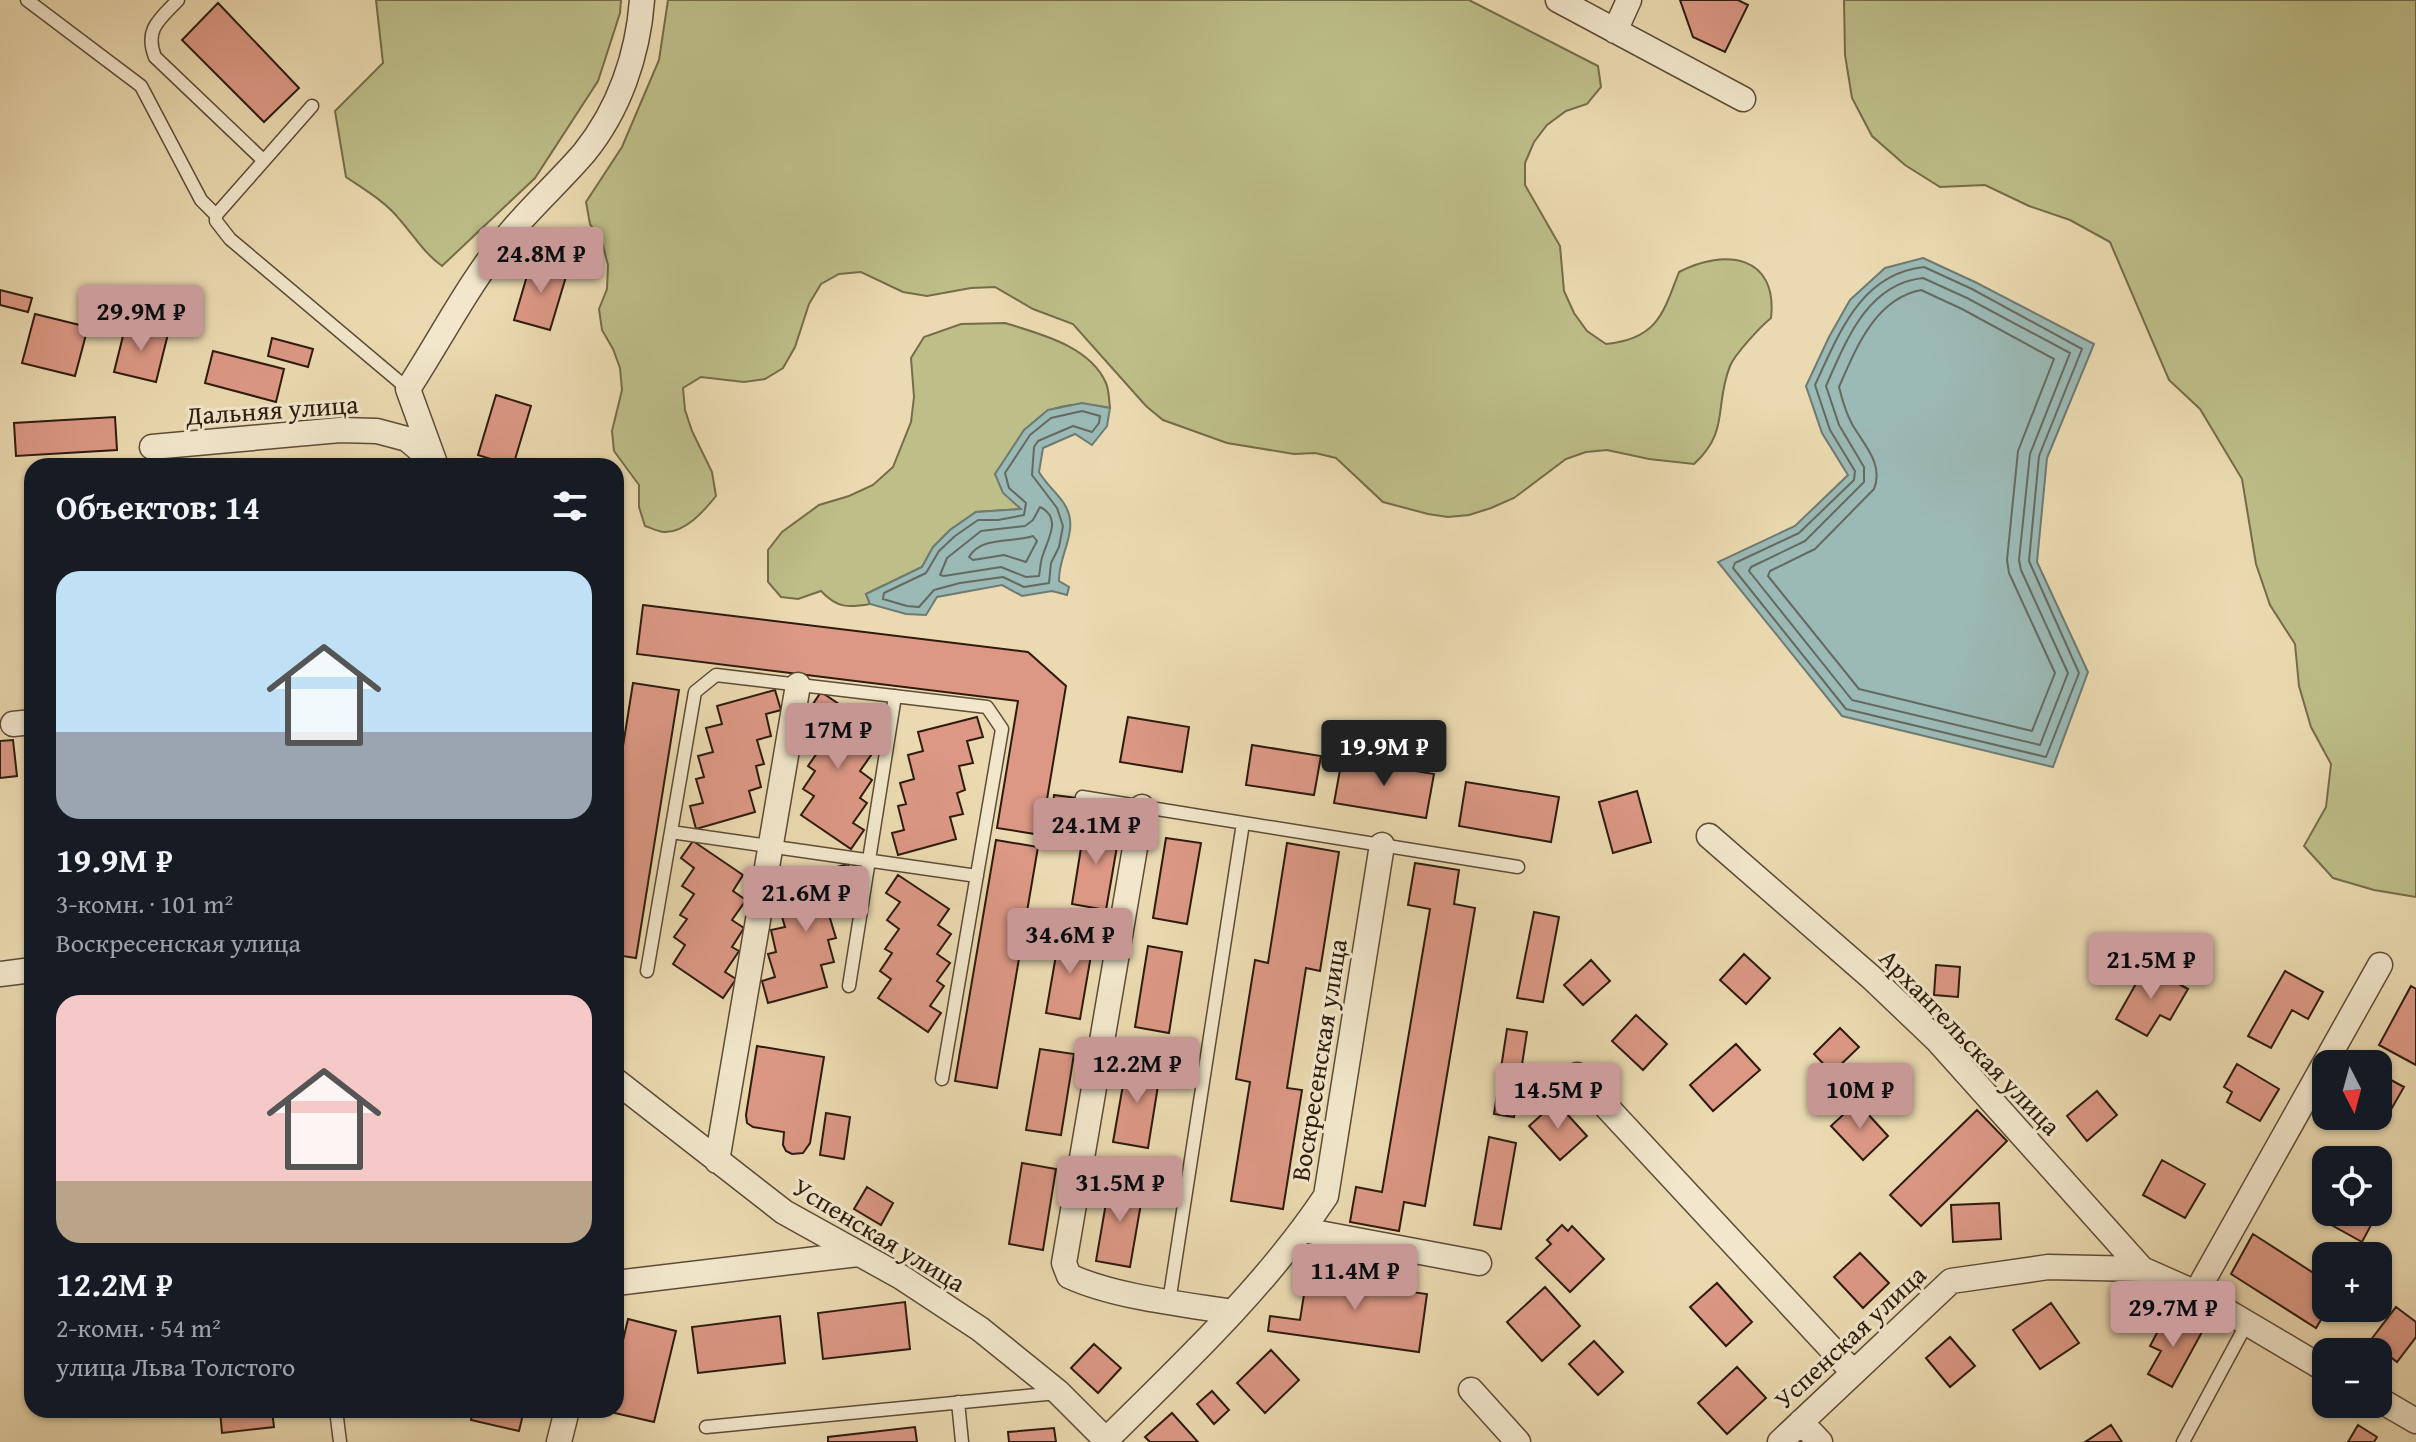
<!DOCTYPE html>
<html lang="ru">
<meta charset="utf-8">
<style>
:root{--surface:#171b24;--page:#242831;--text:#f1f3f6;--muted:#9ea1a6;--accent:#c59692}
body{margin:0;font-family:"Gentium Book Plus",serif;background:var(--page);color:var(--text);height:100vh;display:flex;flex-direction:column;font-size:30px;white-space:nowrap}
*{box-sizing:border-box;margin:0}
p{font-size:26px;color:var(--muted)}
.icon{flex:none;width:44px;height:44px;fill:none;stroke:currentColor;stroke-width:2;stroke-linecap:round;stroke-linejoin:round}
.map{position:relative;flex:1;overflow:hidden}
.side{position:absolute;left:24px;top:458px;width:600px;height:960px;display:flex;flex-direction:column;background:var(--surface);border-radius:24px;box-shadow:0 2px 6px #0004}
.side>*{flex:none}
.needle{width:52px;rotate:174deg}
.tools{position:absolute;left:2312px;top:1050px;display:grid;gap:16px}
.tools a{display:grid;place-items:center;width:80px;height:80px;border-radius:16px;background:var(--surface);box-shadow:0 2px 6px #0004;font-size:40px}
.price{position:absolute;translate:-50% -68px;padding:0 18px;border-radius:8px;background:var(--accent);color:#111;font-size:26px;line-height:52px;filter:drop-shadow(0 2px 4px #0008)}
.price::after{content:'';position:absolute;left:50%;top:48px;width:24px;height:18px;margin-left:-12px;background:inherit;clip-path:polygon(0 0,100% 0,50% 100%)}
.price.on{background:#222;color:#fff}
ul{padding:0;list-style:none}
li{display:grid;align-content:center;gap:16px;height:424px;padding:0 32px}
li span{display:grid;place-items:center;height:248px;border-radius:24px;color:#555}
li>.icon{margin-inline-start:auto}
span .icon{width:144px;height:144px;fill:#fffc;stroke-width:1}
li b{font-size:34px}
h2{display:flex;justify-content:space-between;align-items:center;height:96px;padding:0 32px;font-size:34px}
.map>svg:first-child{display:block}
</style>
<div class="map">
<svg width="2416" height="1442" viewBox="0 0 2416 1442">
<rect width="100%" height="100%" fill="#ebdab1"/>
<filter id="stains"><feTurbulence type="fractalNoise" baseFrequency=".0025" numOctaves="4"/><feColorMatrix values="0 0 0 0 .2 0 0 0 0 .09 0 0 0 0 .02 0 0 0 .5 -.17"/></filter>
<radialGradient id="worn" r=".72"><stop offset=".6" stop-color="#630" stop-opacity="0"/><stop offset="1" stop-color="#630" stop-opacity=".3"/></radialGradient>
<path fill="#bdbe88" stroke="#766c4a" stroke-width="2" d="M376 0H621L620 13 598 81 535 178 442 266C424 253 415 237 400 220 386 202 365 190 346 177L335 111 383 63Z
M668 0H1469L1598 66 1601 87 1587 104 1566 111 1547 125 1534 142 1525 163V185L1560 246 1564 291 1574 313 1587 331 1606 344C1657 339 1663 314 1679 272 1725 248 1778 255 1771 318 1760 327 1735 354 1730 366 1714 406 1730 431 1694 464L1649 459 1607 450 1586 452 1566 459 1514 498 1491 508 1469 515 1448 517 1428 514 1383 502 1336 458 1315 453 1294 454 1227 443 1163 420 1146 406 1073 324 1033 309 995 287 971 288 927 296 903 292 861 272 839 274 821 284 809 304 795 347 783 368 765 379 744 382 701 377 683 388 685 410 692 431 712 472 716 496C704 511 685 533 664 532 659 532 651 528 645 526L639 507V485L614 451 612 431 622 390 620 368 613 349 602 330 599 309 607 289 608 265 602 242 590 224 586 202 622 147 659 60Z
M1844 0H2416V897L2374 890 2333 878 2304 846 2326 807 2331 764 2311 727 2299 686 2295 644 2270 605 2256 564 2242 479 2200 409 2169 380 2110 242 2070 220 2029 206 1985 185 1940 187 1905 165 1872 136 1852 98 1845 55Z
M1005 323C1040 334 1090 346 1106 383 1109 390 1109 400 1110 408 1039 394 1032 424 995 474L1022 509 976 512 950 530 933 547 922 567 866 594 870 604C848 608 837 608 821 591L798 599 781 597 768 582V550L782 532 819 505 849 496 873 485 893 467 911 422 914 397 911 358 924 337 961 324Z"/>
<path fill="#9bb9b5" stroke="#6f7a72" stroke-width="2" d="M1923 258 1975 282 2094 344 2047 458 2037 562 2088 672 2053 767 1842 716 1718 562 1795 526 1848 475 1822 433 1806 386 1829 337 1850 300 1885 268Z
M1082 403 1110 408 1107 426 1092 445 1075 434 1043 448 1039 472C1046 484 1056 492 1063 502 1082 529 1058 553 1059 581L1069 587 1067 595 1052 591 1022 596 1002 585 937 597 926 615 906 614 870 604 866 594 922 567 933 547 950 530 976 512 1021 509 1003 493 995 474 1024 430 1048 410Z"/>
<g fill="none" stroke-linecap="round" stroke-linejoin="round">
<path stroke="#646a61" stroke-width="2" d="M1924 267 1972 289 2082 349 2039 456 2029 561 2079 673 2046 757 1846 709 1733 568 1735 563 1799 533 1854 480 1855 471 1830 430 1815 385C1839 334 1860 274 1924 267Z
M1923 278 1967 298 2070 353 2030 454 2019 560 2021 570 2068 673 2040 745 1852 700 1749 571 1751 567 1805 541 1864 482V467L1839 425 1826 386C1846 341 1867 284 1923 278Z
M1921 290 1962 309 2054 359 2018 451 2007 560 2009 573 2055 673 2032 731 1859 689 1768 576 1770 571 1815 549 1874 489C1884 464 1864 445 1852 424 1846 413 1842 399 1839 387 1856 348 1875 299 1921 290Z
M1082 411 1100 416 1099 423 1092 432 1073 426 1038 441 1034 447 1032 475 1057 508 1063 526 1059 547 1051 563 1049 583 1024 587 1003 577 960 583 934 590 919 607 907 606 883 599 884 593 926 573 939 551 955 536 978 520H998L1024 515 1026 503 1009 488 1005 473 1030 435 1051 418Z
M1040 507C1065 519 1044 544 1041 562 1040 567 1040 571 1039 576L1026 577 1001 567 944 576 940 575 947 558 981 531 1025 526 1033 520Z
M1033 536 1037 541 1026 562 1004 555 973 560 969 557C981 536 1012 543 1033 536Z"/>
</g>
<path fill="#dc9885" stroke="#2e1b0d" stroke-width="2" d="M1680 0H1738L1748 5 1725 52 1693 37Z
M218 3 299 88 264 122 182 40Z
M532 259 568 270 550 330 514 320Z
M0 290 32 298 28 312 0 305Z
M35 314 88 327 75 376 22 363Z
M126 324 168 334 156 382 114 372Z
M272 338 313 349 308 367 268 356Z
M213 351 284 369 276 402 205 383Z
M496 395 531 406 513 466 478 455Z
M115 417 117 450 16 456 14 423Z
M643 605 1028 652 1066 686 1041 835 997 828 1018 701 637 654Z
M633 683 679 690 636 958 616 955V790Z
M775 690 781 710 766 714 771 736 757 740 764 764 756 766 761 787 749 791 755 812 696 829 690 806 703 803 696 779 704 777 698 756 713 752 706 728 722 724 717 706Z
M821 692 872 726 861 742 874 751 860 771 872 780 860 798 867 803 853 823 864 830 851 849 801 815 814 796 803 789 815 771 808 766 822 746 810 737 823 719 809 710Z
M977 717 983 737 967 741 973 763 959 766 965 790 957 793 963 814 950 817 956 839 898 855 892 833 904 830 898 806 906 804 900 783 914 779 908 755 923 751 918 732Z
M1128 717 1189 727 1182 772 1120 762Z
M13 740 17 776 0 778V741Z
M1252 745 1321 756 1314 795 1246 785Z
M1342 759 1434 774 1426 818 1334 803Z
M1466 782 1559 797 1551 842 1459 826Z
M1637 791 1651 842 1613 853 1599 802Z
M1054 795 1078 798 1076 812 1053 809Z
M1085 823 1120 829 1106 910 1072 904Z
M1166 838 1201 843 1187 924 1153 918Z
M996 840 1038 847 997 1088 955 1081Z
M693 841 743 875 733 891 746 900 732 920 744 928 732 947 739 951 725 972 736 979 723 998 673 964 685 945 674 937 687 919 680 915 694 894 682 886 694 868 681 858Z
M1287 843 1339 852 1320 971 1306 968 1287 1088 1302 1090 1283 1209 1231 1201 1250 1082 1236 1079 1255 960 1268 963Z
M1415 863 1459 870 1454 904 1475 908 1425 1206 1404 1202 1399 1231 1350 1222 1356 1187 1382 1192 1430 909 1408 905Z
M848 864 853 885 838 889 844 911 829 915 836 938 828 940 834 962 821 965 827 987 768 1003 762 981 775 977 768 954 776 952 771 930 785 927 778 903 794 898 789 880Z
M898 875 949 909 938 925 951 934 937 954 950 963 937 981 944 986 930 1006 941 1013 928 1032 878 998 891 979 880 971 892 953 885 949 899 929 887 920 900 902 886 893Z
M1534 912 1559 917 1543 1002 1517 998Z
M1060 932 1094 938 1080 1019 1046 1013Z
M1148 946 1182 952 1169 1033 1135 1027Z
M1744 954 1770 978 1746 1004 1720 980Z
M1591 960 1610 981 1583 1005 1564 985Z
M1936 965 1960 967 1958 997 1934 995Z
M2146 966 2188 989 2170 1020 2160 1015 2147 1036 2116 1019Z
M2285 971 2323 992 2308 1019 2292 1010 2271 1048 2248 1036Z
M2411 986 2416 989V1065L2379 1045Z
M1636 1015 1667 1044 1643 1070 1612 1041Z
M1840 1028 1859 1047 1832 1073 1814 1054Z
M1507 1029 1527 1032 1514 1117 1494 1114Z
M1736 1044 1760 1070 1713 1111 1690 1085Z
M757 1046 824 1057 810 1143 803 1153 792 1154 786 1151 783 1145 784 1132 753 1127 747 1123 746 1115Z
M1040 1049 1074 1054 1061 1135 1026 1130Z
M1127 1062 1161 1067 1148 1148 1113 1142Z
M2237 1064 2279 1089 2260 1121 2227 1102 2232 1092 2224 1087Z
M2378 1073 2404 1087 2385 1120 2378 1116Z
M2097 1091 2117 1115 2087 1141 2067 1116Z
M1556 1102 1587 1136 1560 1160 1529 1126Z
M1857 1102 1888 1136 1863 1160 1831 1126Z
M1977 1110 2007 1141 1921 1226 1890 1195Z
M826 1113 850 1117 844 1159 820 1155Z
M1489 1137 1516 1143 1501 1229 1474 1225Z
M2162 1160 2205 1184 2185 1218 2143 1195Z
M1022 1163 1056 1169 1043 1250 1009 1244Z
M1110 1180 1144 1186 1130 1267 1096 1261Z
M867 1187 893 1203 881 1225 854 1209Z
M2378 1195 2385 1199 2362 1242 2328 1223 2334 1212H2378Z
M1999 1203 2001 1239 1953 1242 1951 1205Z
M1562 1225 1568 1231 1572 1226 1604 1259 1570 1292 1536 1258 1551 1244 1547 1240Z
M2253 1234 2326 1281V1308H2328L2316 1328 2231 1274Z
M1860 1253 1889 1283 1863 1308 1834 1277Z
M1300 1257 1325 1260 1322 1280 1427 1294 1419 1352 1268 1331 1270 1316 1300 1320 1306 1282 1297 1281Z
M1717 1283 1752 1322 1726 1346 1690 1307Z
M1545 1287 1580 1326 1542 1361 1507 1322Z
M905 1302 910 1349 823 1359 818 1313Z
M2051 1303 2079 1343 2040 1369 2013 1330Z
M2396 1307 2416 1322V1337L2397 1362 2370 1341Z
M2167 1314 2202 1332 2172 1387 2148 1374 2161 1351 2150 1346Z
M780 1316 785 1363 698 1373 692 1327Z
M628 1319 676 1331 654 1422 606 1411 616 1410V1370Z
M1950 1337 1975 1366 1950 1387 1926 1358Z
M1594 1341 1623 1372 1598 1395 1569 1364Z
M1094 1344 1121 1368 1098 1393 1071 1368Z
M1271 1350 1299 1380 1265 1413 1237 1383Z
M1737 1367 1766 1398 1727 1434 1698 1403Z
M1212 1391 1229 1410 1214 1424 1197 1404Z
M220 1410H272L274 1427 222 1433Z
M473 1410H524L519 1431 471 1420Z
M1172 1413 1198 1442H1150L1145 1437Z
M2111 1425 2122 1442H2085Z
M2358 1425 2377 1437 2374 1442H2348Z
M915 1427 917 1442H828V1437Z
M1054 1428 1056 1442H1009L1008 1432Z"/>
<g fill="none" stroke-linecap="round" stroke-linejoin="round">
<defs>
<path id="service" d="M27 0 141 86 201 200 216 215
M178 0C160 19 144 29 155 57L263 160
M312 106 216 215V221L230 239 408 389
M1082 797 1518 867
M671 832 977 876
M647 971 695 692 716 675 987 707 1002 729 942 1079
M849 986 895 696
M1169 1302 1243 823
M958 1402 962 1442
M336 1410 340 1442
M706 1427 1057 1393
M2183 1442 2246 1325"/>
<path id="minor" d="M1558 0 1743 99
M1615 31 1629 0
M152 447 340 430 377 431 407 439 433 461
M436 466 408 389C441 338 470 281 509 234 532 206 560 181 584 153 619 110 638 55 642 0
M13 724 32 722
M1142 807 1064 1263 1069 1276C1115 1297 1182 1304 1233 1312
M1709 836 1872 978 1937 1040 2142 1269
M0 974 32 970
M1577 1075 1853 1372
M616 1081 784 1212 901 1277 980 1329 1058 1392 1108 1442
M717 1161 798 685
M1303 1230 1479 1263
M616 1283 858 1254
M2196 1293 2380 965
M1471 1390 1518 1442
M2378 1399 2416 1421
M1801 1422 1820 1442
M1106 1440C1184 1363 1265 1287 1326 1196L1382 845
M559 1442 567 1410
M1780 1442 1951 1281 2048 1267 2142 1269 2196 1293 2326 1370"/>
</defs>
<use href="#service" stroke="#5d4b36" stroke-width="15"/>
<use href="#minor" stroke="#5d4b36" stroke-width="27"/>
<use href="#service" stroke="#f2e7cc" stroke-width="12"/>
<use href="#minor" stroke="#f2e7cc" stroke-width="24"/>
</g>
<g text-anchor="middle" stroke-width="6" stroke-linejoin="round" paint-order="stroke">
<g font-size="26" fill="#2e1b0d" stroke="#f2e7cc">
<text transform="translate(272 410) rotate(-4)" y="9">Дальняя улица</text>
<text transform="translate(1970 1042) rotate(46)" y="9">Архангельская улица</text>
<text transform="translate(1319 1060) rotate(-81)" y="9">Воскресенская улица</text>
<text transform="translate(879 1235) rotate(31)" y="9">Успенская улица</text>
<text transform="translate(1850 1337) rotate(-43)" y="9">Успенская улица</text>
</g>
</g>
<rect width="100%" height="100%" filter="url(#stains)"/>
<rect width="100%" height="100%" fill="url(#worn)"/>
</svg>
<div class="tools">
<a><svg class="needle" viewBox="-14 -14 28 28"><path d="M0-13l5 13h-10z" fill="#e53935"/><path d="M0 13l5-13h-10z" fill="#9ea1a6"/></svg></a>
<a><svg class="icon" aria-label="locate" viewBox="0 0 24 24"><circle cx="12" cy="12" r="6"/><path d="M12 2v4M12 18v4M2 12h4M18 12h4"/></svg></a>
<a>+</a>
<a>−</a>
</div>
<b class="price" style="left:541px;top:295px">24.8M ₽</b>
<b class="price" style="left:141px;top:353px">29.9M ₽</b>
<b class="price" style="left:838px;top:771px">17M ₽</b>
<b class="price on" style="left:1384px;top:788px">19.9M ₽</b>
<b class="price" style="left:1096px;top:866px">24.1M ₽</b>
<b class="price" style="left:806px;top:934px">21.6M ₽</b>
<b class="price" style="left:1070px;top:976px">34.6M ₽</b>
<b class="price" style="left:2151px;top:1001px">21.5M ₽</b>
<b class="price" style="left:1137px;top:1105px">12.2M ₽</b>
<b class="price" style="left:1558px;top:1131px">14.5M ₽</b>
<b class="price" style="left:1860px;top:1131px">10M ₽</b>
<b class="price" style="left:1120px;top:1224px">31.5M ₽</b>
<b class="price" style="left:1355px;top:1312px">11.4M ₽</b>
<b class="price" style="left:2173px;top:1349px">29.7M ₽</b>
<section class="side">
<h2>Объектов: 14<svg class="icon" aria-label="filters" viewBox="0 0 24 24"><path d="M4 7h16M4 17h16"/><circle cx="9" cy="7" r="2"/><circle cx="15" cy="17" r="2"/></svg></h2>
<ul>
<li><span style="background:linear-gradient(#bfe0f5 65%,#9aa5b1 0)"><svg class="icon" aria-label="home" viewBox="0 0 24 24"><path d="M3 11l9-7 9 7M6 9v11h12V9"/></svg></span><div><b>19.9M ₽</b><p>3-комн. · 101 m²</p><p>Воскресенская улица</p></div></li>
<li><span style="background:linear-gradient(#f6c9c9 75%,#b9a48a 0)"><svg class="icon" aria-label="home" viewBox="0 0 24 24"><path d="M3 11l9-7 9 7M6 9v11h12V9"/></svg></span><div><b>12.2M ₽</b><p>2-комн. · 54 m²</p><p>улица Льва Толстого</p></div></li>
</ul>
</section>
</div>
